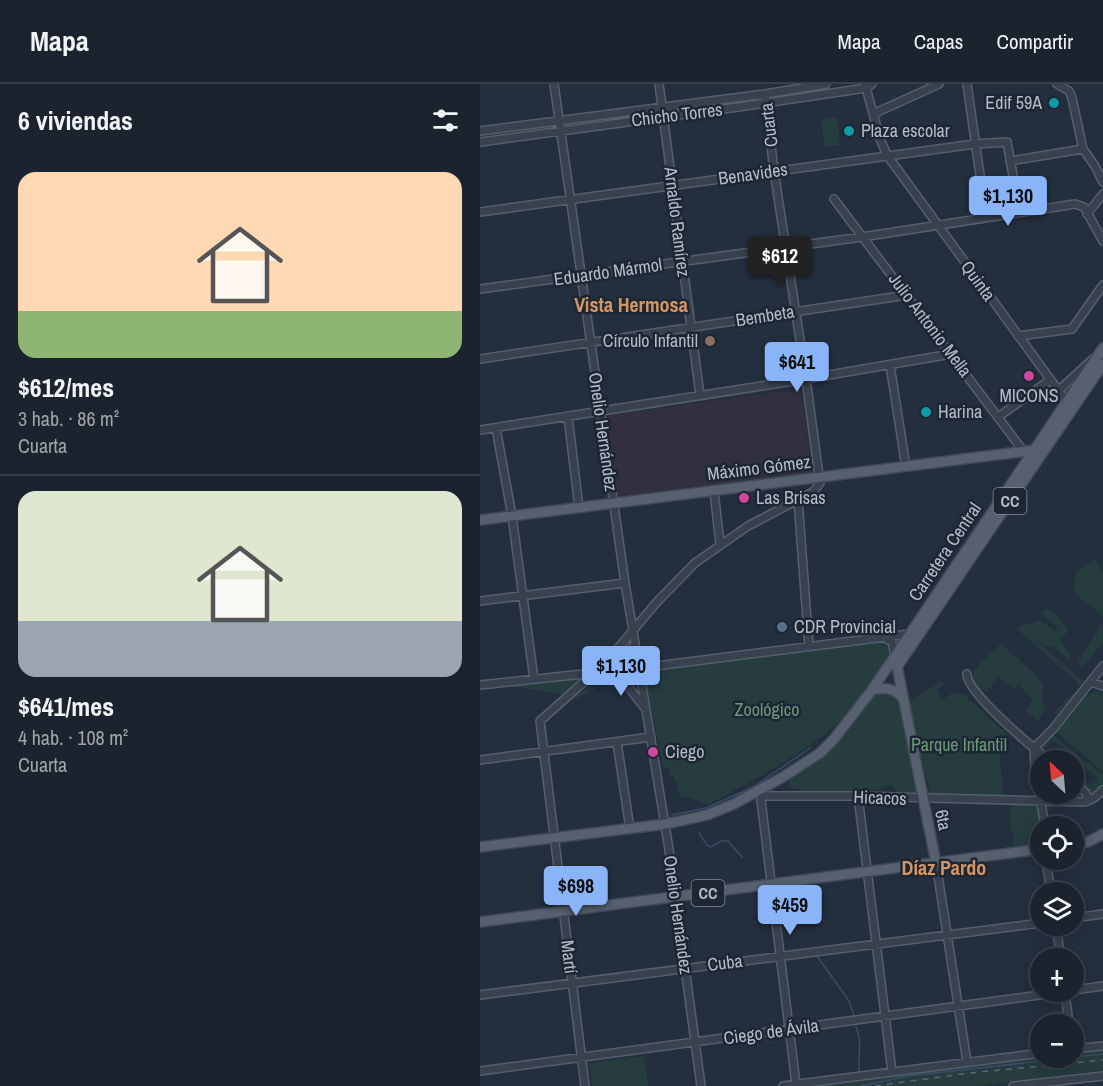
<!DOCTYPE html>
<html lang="es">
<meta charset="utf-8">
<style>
:root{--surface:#1b232e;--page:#242b36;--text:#f1f3f6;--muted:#a0a4aa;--line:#39404a;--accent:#8ab4f8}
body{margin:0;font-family:"Archivo Narrow",sans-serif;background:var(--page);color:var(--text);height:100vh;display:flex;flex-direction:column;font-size:22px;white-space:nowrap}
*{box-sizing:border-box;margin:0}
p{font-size:20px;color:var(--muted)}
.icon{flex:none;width:33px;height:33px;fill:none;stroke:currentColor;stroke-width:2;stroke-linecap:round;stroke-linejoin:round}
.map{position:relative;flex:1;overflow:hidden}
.side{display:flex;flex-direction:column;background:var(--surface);width:480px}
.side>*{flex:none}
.needle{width:39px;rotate:334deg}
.tools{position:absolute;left:550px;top:666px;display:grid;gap:12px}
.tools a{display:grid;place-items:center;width:54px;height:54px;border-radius:50%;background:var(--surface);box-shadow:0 3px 15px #0003,0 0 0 2px var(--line);font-size:30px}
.price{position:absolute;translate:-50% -51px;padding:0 14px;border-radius:6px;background:var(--accent);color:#111;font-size:20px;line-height:39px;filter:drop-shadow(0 2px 3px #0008)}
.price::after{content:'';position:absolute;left:50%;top:36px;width:18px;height:14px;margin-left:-9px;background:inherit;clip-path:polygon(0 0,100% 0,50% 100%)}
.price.current{background:#222;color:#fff}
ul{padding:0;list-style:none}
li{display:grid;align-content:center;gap:12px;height:318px;padding:0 18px}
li+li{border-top:2px solid var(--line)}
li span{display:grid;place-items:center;height:186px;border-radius:18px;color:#555}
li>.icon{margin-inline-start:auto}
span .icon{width:108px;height:108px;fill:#fffc;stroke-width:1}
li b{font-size:26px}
h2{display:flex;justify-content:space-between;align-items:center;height:72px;padding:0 18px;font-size:26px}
header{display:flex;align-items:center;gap:36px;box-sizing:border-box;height:84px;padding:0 30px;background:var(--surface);border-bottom:2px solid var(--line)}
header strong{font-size:28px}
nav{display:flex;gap:33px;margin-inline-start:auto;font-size:21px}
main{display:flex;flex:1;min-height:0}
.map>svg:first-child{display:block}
</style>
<header>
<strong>Mapa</strong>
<nav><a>Mapa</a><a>Capas</a><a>Compartir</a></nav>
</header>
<main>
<section class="side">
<h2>6 viviendas<svg class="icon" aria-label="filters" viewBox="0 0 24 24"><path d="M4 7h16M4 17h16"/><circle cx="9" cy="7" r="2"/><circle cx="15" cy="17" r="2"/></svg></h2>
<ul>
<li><span style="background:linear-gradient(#ffd9b3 75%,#8fb573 0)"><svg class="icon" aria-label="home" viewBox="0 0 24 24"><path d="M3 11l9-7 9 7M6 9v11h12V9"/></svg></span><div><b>$612/mes</b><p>3 hab. · 86 m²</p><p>Cuarta</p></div></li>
<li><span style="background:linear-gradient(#dfe7d0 70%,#9aa5b1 0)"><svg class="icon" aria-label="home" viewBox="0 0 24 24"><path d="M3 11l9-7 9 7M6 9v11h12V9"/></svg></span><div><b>$641/mes</b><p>4 hab. · 108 m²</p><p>Cuarta</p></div></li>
</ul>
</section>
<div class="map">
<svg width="623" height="1002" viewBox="0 0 623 1002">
<rect width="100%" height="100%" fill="#242f3e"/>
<path fill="#32303f" d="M321 305 332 389 143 414 137 410 126 335 129 331Z"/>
<path fill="#263c3f" d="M357 33 360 61 345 63 341 36Z
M615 476 623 488V532L593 508 596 488Z
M567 524 581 536 588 547 580 556 589 568 591 578 573 562 569 564 551 551 605 599 577 631 574 628 601 602 536 544C546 539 550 542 559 536L575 547 578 543 560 529Z
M622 538 623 558 603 583 599 580 598 577Z
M405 556 411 560 413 571C394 598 373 629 347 649 310 677 268 699 228 721L209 713 200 714 197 698 194 696V690L190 691 189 684H183L166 597 167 592 171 588Z
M521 560 555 590 564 603 561 614 565 625 558 637 546 627 552 616 539 600 534 604 519 593 506 608C501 605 493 600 492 594 491 585 515 566 521 560Z
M130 590 143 605 118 604 89 618 120 591Z
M105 593 85 611 32 602Z
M460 598 465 600 457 605 463 615 471 610H483L528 651 519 660 523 712 451 710 426 618Z
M616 607 623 609V688L575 647 604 612Z
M401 608 413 612 418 617 436 708H417L412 701 403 703 400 706C380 706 324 712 309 702V696L343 674 368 647 396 609Z
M570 651H573L623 691V701L621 706 614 709 604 700 602 696 612 701 618 694 595 676H587L591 671 573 656 566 664H562V659Z
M532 720H557L560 724 563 742H561V760L534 763 529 727Z
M623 964V986L496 1002H322L561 972 594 974V968Z
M164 972 168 1002H112L109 979Z"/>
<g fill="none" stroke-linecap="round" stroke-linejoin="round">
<path stroke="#394c67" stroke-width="1.5" d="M192 731 226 724 275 702 330 664
M219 749 227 761 231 763 241 757H248L262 773
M337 872 369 917 375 935
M375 940C383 957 378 971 379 990
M594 973 623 970
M381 1002 428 992 588 974"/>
<defs>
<path id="minor" d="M74 0 145 499 189 765 221 1002
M179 0 220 311
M385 0 400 55 407 71 589 321
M487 0 502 105
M577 0 589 7 592 14 603 65 615 82 623 98
M393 30 459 0
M0 47 285 10 346 0
M0 58 258 23 386 4 392 0
M530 77 603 65
M354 115 544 368
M0 128 495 60 527 58 534 97
M607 130 623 110
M0 205 382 153 595 120 604 123 623 157
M538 252 592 245 623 201
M0 275 427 211
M410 281 426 383
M578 307 614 274
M88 332 99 424
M518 333 570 296
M16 344 32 432 54 595
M0 346 326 295 471 270
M234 407 240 460
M318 416 329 562
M0 517 145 499
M402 552 412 558 415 572
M138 586 148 576 154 561
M136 587 164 623
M136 587 135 578 139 566
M487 590C485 607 553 664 569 676
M611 598 623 602
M0 601 160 584 429 550
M137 658 150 745
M0 676 171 653
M594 698 606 709 608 716
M280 708 316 1000
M280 712H378L605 718 614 714 623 706
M378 712 412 988
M565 742 555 685 554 664 573 645 623 582
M566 776 571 808
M456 779 487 978
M594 834 623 830
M576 842 581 874
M594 906 623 902
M585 908 589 940
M0 911 561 839
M594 965 623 962
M0 987 582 908
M105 1002 60 637 115 588 140 562 176 519 215 479 268 442 333 408 340 399 326 295 294 87 285 10
M303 1002 561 969
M533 1002 623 992"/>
<path id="major" d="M0 436 555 366 561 371
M416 577 456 779
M417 583 623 280
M392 606C405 603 413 604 422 613
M594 761 608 758 623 750
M0 763 186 740 227 731 254 720 303 693 340 669 354 655 392 606 623 264
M0 838 561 765"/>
</defs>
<use href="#minor" stroke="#565f6c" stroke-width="10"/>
<use href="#major" stroke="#414a57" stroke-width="12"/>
<use href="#minor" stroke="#38414e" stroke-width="7"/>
<use href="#major" stroke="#56606e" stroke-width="9"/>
<path stroke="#5a6575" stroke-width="1.5" stroke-dasharray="6 6" stroke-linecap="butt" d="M395 1002 490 989 623 976"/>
</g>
<g fill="#0f9aa8" stroke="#1d2633" stroke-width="2">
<circle cx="574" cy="19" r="6"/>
<circle cx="369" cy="47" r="6"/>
<circle cx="446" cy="328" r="6"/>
</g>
<circle fill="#8d6e63" stroke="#1d2633" stroke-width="2" cx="230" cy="257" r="6"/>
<g fill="#d1479c" stroke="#1d2633" stroke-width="2">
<circle cx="549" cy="292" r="6"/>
<circle cx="264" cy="414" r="6"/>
<circle cx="173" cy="668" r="6"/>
</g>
<circle fill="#5c6f8a" stroke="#1d2633" stroke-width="2" cx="302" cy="543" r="6"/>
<g text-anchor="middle" stroke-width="5" stroke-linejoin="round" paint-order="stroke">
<g fill="#1d2633" stroke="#878f9c" stroke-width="1.5">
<rect x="513.5" y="404" width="33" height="26" rx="4.5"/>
<rect x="211.5" y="796" width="33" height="26" rx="4.5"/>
</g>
<g font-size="16" font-weight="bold" fill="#b4bcc9">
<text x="530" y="423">CC</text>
<text x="228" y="815">CC</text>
</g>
<g font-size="18" fill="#b4bcc9" stroke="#1d2633" text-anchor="start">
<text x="562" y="25" text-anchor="end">Edif 59A</text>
<text x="381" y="53">Plaza escolar</text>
<text x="218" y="263" text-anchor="end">Círculo Infantil</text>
<text x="549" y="318" text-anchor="middle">MICONS</text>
<text x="458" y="334">Harina</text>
<text x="276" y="420">Las Brisas</text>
<text x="314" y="549">CDR Provincial</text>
<text x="185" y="674">Ciego</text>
</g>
<g font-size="18" fill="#b4bcc9" stroke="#1d2633">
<text transform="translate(197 31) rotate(-7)" y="6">Chicho Torres</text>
<text transform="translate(289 41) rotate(-97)" y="6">Cuarta</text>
<text transform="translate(273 90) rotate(-8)" y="6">Benavides</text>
<text transform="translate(197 138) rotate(83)" y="6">Arnaldo Ramírez</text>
<text transform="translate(128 188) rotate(-8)" y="6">Eduardo Mármol</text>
<text transform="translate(498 197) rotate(54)" y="6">Quinta</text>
<text transform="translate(285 232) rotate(-9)" y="6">Bembeta</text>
<text transform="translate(450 241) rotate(53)" y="6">Julio Antonio Mella</text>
<text transform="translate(123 348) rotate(82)" y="6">Onelio Hernández</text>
<text transform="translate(279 384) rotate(-7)" y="6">Máximo Gómez</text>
<text transform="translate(465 468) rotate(-56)" y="6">Carretera Central</text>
<text transform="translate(400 714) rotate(2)" y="6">Hicacos</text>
<text transform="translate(463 736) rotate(78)" y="6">6ta</text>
<text transform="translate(198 831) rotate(82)" y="6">Onelio Hernández</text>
<text transform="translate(89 873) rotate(83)" y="6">Martí</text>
<text transform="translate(245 879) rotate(-7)" y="6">Cuba</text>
<text transform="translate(291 948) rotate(-8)" y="6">Ciego de Ávila</text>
</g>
<g font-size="18" fill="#6b9a76" stroke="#1d2633">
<text x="287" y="632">Zoológico</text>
<text x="479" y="667">Parque Infantil</text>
</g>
<g font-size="20" font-weight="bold" fill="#d59563" stroke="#1d2633">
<text x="151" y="228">Vista Hermosa</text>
<text x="464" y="791">Díaz Pardo</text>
</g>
</g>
</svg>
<div class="tools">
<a><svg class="needle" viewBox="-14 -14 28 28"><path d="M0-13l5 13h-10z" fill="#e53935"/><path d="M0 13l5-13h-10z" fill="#a0a4aa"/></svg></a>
<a><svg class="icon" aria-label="locate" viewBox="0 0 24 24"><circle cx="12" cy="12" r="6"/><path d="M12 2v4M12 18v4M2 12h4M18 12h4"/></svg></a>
<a><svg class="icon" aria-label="layers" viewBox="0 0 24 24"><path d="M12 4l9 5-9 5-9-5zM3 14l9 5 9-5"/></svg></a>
<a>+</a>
<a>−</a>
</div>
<b class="price" style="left:528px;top:143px">$1,130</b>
<b class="price current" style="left:300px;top:203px">$612</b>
<b class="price" style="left:317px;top:309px">$641</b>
<b class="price" style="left:141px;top:613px">$1,130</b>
<b class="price" style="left:96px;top:833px">$698</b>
<b class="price" style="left:310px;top:852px">$459</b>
</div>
</main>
